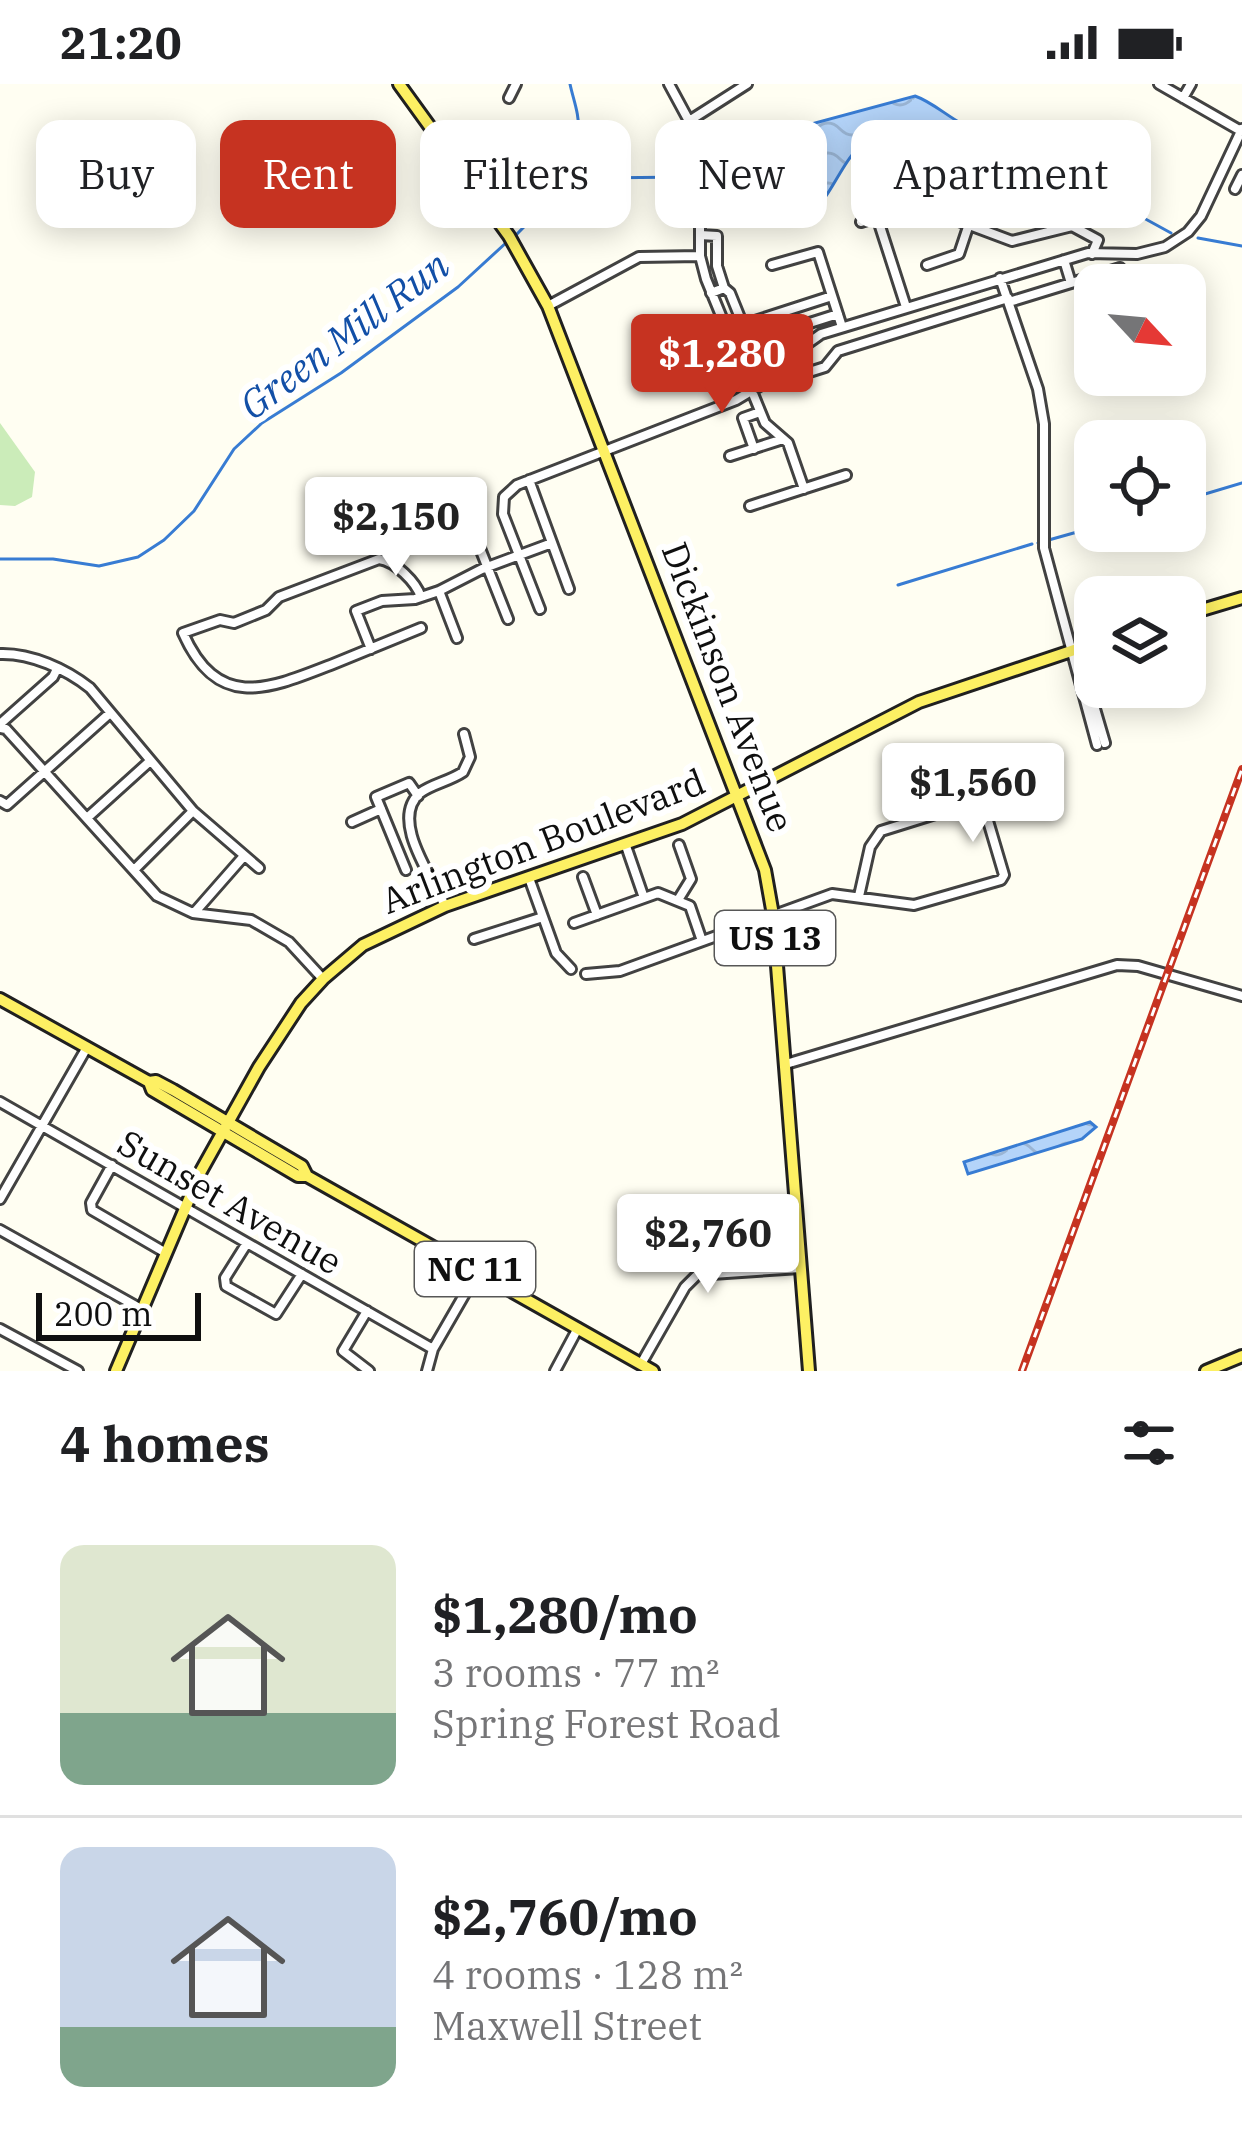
<!DOCTYPE html>
<meta charset="utf-8">
<style>
:root{--surface:#fff;--page:#f6f6f6;--text:#202124;--muted:#757577;--line:#e0e0e0;--accent:#c63321}
body{margin:0;font-family:"IBM Plex Serif",serif;background:var(--page);color:var(--text);height:100vh;display:flex;flex-direction:column;font-size:45px;white-space:nowrap}
*{box-sizing:border-box;margin:0}
p{font-size:39px;color:var(--muted)}
.icon{flex:none;width:66px;height:66px;fill:none;stroke:currentColor;stroke-width:2;stroke-linecap:round;stroke-linejoin:round}
.map{position:relative;height:1287px;overflow:hidden}
.side{display:flex;flex-direction:column;background:var(--surface);flex:1}
.side>*{flex:none}
.top-card{position:absolute;left:36px;top:36px;width:1170px;height:108px;display:flex;gap:24px}
.needle{width:78px;rotate:116deg}
.tools{position:absolute;left:1074px;top:180px;display:grid;gap:24px}
.tools a{display:grid;place-items:center;width:132px;height:132px;border-radius:24px;background:var(--surface);box-shadow:0 6px 30px #0003;font-size:60px}
.scale{position:absolute;left:36px;bottom:30px;width:165px;box-sizing:border-box;padding-left:12px;border:6px solid #0f0f0f;border-top:0;font-size:33px;line-height:42px;white-space:nowrap;color:#0f0f0f;-webkit-text-stroke:9px #fff;paint-order:stroke}
.price{position:absolute;translate:-50% -102px;padding:0 27px;border-radius:12px;background:#fff;color:#222;font-size:39px;line-height:78px;filter:drop-shadow(0 3px 6px #0008)}
.price::after{content:'';position:absolute;left:50%;top:72px;width:36px;height:27px;margin-left:-18px;background:inherit;clip-path:polygon(0 0,100% 0,50% 100%)}
.price.selected{background:var(--accent);color:#fff}
ul{padding:0;list-style:none}
li{display:flex;align-items:center;gap:36px;height:300px;padding:0 60px}
li+li{border-top:3px solid var(--line)}
li span{display:grid;place-items:center;flex:none;width:336px;height:240px;border-radius:24px;color:#555}
li>.icon{margin-inline-start:auto}
span .icon{width:144px;height:144px;fill:#fffc;stroke-width:1}
li b{font-size:51px}
h2{display:flex;justify-content:space-between;align-items:center;height:144px;padding:0 60px;font-size:51px}
.tag{padding:0 42px;border-radius:24px;background:var(--surface);box-shadow:0 6px 30px #0003;font-size:42px;line-height:108px}
.tag.selected{background:var(--accent);color:#fff}
.status{display:flex;justify-content:space-between;align-items:center;height:84px;padding:0 60px;background:var(--surface);direction:ltr}
.status svg{height:33px;fill:currentColor}
.map>svg:first-child{display:block}
</style>
<div class="status"><b>21:20</b><svg viewBox="0 0 49 12"><path d="M0 12V9h3v3zM5 12V6h3v6zM10 12V3h3v9zM15 12V0h3v12zM26 1h20v11H26zM47 4h2v5h-2z"/></svg></div>
<div class="map">
<svg width="1242" height="1287" viewBox="0 0 1242 1287">
<defs>
<pattern id="water-waves" width="16" height="10" patternUnits="userSpaceOnUse" patternTransform="scale(3)"><rect width="16" height="10" fill="#b4d4f9"/><path d="M0 5q4-4 8 0t8 0" fill="none" stroke="#9ab5d4"/></pattern>
</defs>
<rect width="100%" height="100%" fill="#fffef2"/>
<path fill="#cbecb9" d="M0 339 35 388 32 413 15 422 0 421Z"/>
<path fill="url(#water-waves)" stroke="#387cd3" stroke-width="3" d="M915 12C938 20 957 43 982 47 1017 53 1075 38 1097 74L1095 100 1110 107 1119 120 1110 125C1076 112 1036 76 1003 106 987 104 960 99 946 91 917 75 905 58 868 56 834 77 829 141 781 141 764 141 750 132 734 129 725 127 715 128 705 127L706 83 767 82 811 40Z
M1090 1038 1096 1043 1082 1055 968 1090 964 1078Z"/>
<g fill="none" stroke-linecap="round" stroke-linejoin="round">
<path stroke="#387cd3" stroke-width="3" d="M552 112 595 94 686 93
M1120 121 1171 149
M516 151C544 124 574 88 578 47 580 31 573 15 570 0
M1198 154 1242 162
M1185 416 1242 399
M1038 459 1095 443
M0 475H53L99 482 138 473 164 456 194 427 234 365 262 339 341 289 458 203 508 157
M898 501 1032 460"/>
<defs>
<path id="minor" d="M669 0 689 37 700 83V172L706 195 765 339 788 359 804 405
M1159 0 1241 47
M509 14 516 0
M1183 14 1191 0
M689 37 747 0
M1235 105 1242 91
M877 133 906 223
M861 138 916 121 1012 157 1072 142 1098 156 1092 170
M700 151 717 152V182L724 204 711 209
M1064 176 1071 199
M772 181 818 168 842 243
M927 181 959 170 969 140
M1000 194 1038 305 1044 340V464L1097 661
M724 204 730 209 749 256 753 257 838 230
M1009 218 1120 184
M548 222 639 173 700 172
M727 246 832 212
M778 289 787 295 825 283 838 267 1008 214
M754 365 743 334 760 328
M730 372 783 355
M529 396 569 505
M462 419 508 535
M750 422 846 391
M439 507 457 554
M421 513C416 498 395 477 379 475L279 513 266 526 234 539 220 536 183 549C218 628 269 605 333 580 362 568 392 556 421 544
M540 525 503 430 504 413 517 401 736 316 773 294 797 267 821 250 1088 169 1137 170 1165 163 1188 148 1201 132 1242 45
M371 565 356 527 382 517 415 515 439 507 482 485 552 459
M1074 566 1080 574 1105 659
M0 570C31 569 66 585 90 604L193 727 259 784
M0 640 53 593 57 585
M0 644 6 645 157 812 193 829 251 836 289 858 323 895
M0 717 7 721 110 629
M87 734 149 678
M352 738 381 725
M626 762 644 814
M134 786 193 727
M406 786 376 713 409 699 418 712
M583 793 597 831
M529 794 556 869 571 885
M678 816 691 795 679 761
M445 822C433 794 389 736 420 709 432 700 450 697 463 688L470 673 464 650
M194 829 244 772
M574 839 658 809 690 822 702 857
M474 855 543 833
M586 890 620 887 832 810 914 821 1001 796 1004 791 983 720 977 717 881 747 870 763 859 812
M786 980 1117 881 1138 882 1242 912
M0 1018 433 1265
M112 1081 91 1119 92 1126 166 1169
M0 1115 86 965
M0 1146 143 1226
M247 1159 225 1194 226 1202 276 1230 302 1190
M367 1227 343 1267 369 1287
M0 1245 78 1287
M641 1280 685 1203 697 1191 800 1184
M427 1287 433 1265 478 1187
M555 1287 578 1244"/>
<path id="major" d="M399 0 509 152 548 222 765 786 773 831 809 1287
M1185 531 1242 514
M0 915 149 998 156 997 173 1006 302 1082 307 1092
M149 998 152 1006 298 1092H307L653 1287
M116 1287 201 1087 259 983 301 919 323 895 363 861 445 822 682 740 919 618 1095 559
M1206 1287 1242 1272"/>
</defs>
<use href="#minor" stroke="#424242" stroke-width="14"/>
<use href="#major" stroke="#202020" stroke-width="16"/>
<use href="#minor" stroke="#fff" stroke-width="8"/>
<use href="#major" stroke="#fdf063" stroke-width="10"/>
<defs>
<path id="rail" d="M1022 1287 1242 685"/>
</defs>
<use href="#rail" stroke="#c63321" stroke-width="8"/>
<use href="#rail" stroke="#fff" stroke-width="3" stroke-dasharray="9" stroke-linecap="butt"/>
</g>
<g text-anchor="middle" stroke-width="12" stroke-linejoin="round" paint-order="stroke">
<g fill="#fff" stroke="#575757" stroke-width="3">
<rect x="715" y="827" width="120" height="54" rx="9"/>
<rect x="415" y="1158" width="120" height="54" rx="9"/>
</g>
<g font-size="33" font-weight="bold" fill="#0f0f0f">
<text x="775" y="866">US 13</text>
<text x="475" y="1197">NC 11</text>
</g>
<g font-size="36" fill="#0f0f0f" stroke="#fff">
<text transform="translate(728 603) rotate(69)" y="13">Dickinson Avenue</text>
<text transform="translate(543 757) rotate(-21)" y="13">Arlington Boulevard</text>
<text transform="translate(230 1118) rotate(30)" y="13">Sunset Avenue</text>
</g>
<g font-size="39" font-style="italic" fill="#124fa7" stroke="#fff">
<text transform="translate(344 251) rotate(-37)" y="14">Green Mill Run</text>
</g>
</g>
</svg>
<div class="tools">
<a><svg class="needle" viewBox="-14 -14 28 28"><path d="M0-13l5 13h-10z" fill="#e53935"/><path d="M0 13l5-13h-10z" fill="#757577"/></svg></a>
<a><svg class="icon" aria-label="locate" viewBox="0 0 24 24"><circle cx="12" cy="12" r="6"/><path d="M12 2v4M12 18v4M2 12h4M18 12h4"/></svg></a>
<a><svg class="icon" aria-label="layers" viewBox="0 0 24 24"><path d="M12 4l9 5-9 5-9-5zM3 14l9 5 9-5"/></svg></a>
</div>
<div class="scale">200 m</div>
<b class="price selected" style="left:722px;top:332px">$1,280</b>
<b class="price" style="left:396px;top:495px">$2,150</b>
<b class="price" style="left:973px;top:761px">$1,560</b>
<b class="price" style="left:708px;top:1212px">$2,760</b>
<div class="top-card">
<a class="tag">Buy</a>
<a class="tag selected">Rent</a>
<a class="tag">Filters</a>
<a class="tag">New</a>
<a class="tag">Apartment</a>
</div>
</div>
<section class="side">
<h2>4 homes<svg class="icon" aria-label="filters" viewBox="0 0 24 24"><path d="M4 7h16M4 17h16"/><circle cx="9" cy="7" r="2"/><circle cx="15" cy="17" r="2"/></svg></h2>
<ul>
<li><span style="background:linear-gradient(#dfe7d0 70%,#7fa58c 0)"><svg class="icon" aria-label="home" viewBox="0 0 24 24"><path d="M3 11l9-7 9 7M6 9v11h12V9"/></svg></span><div><b>$1,280/mo</b><p>3 rooms · 77 m²</p><p>Spring Forest Road</p></div></li>
<li><span style="background:linear-gradient(#c9d6e8 75%,#7fa58c 0)"><svg class="icon" aria-label="home" viewBox="0 0 24 24"><path d="M3 11l9-7 9 7M6 9v11h12V9"/></svg></span><div><b>$2,760/mo</b><p>4 rooms · 128 m²</p><p>Maxwell Street</p></div></li>
</ul>
</section>
